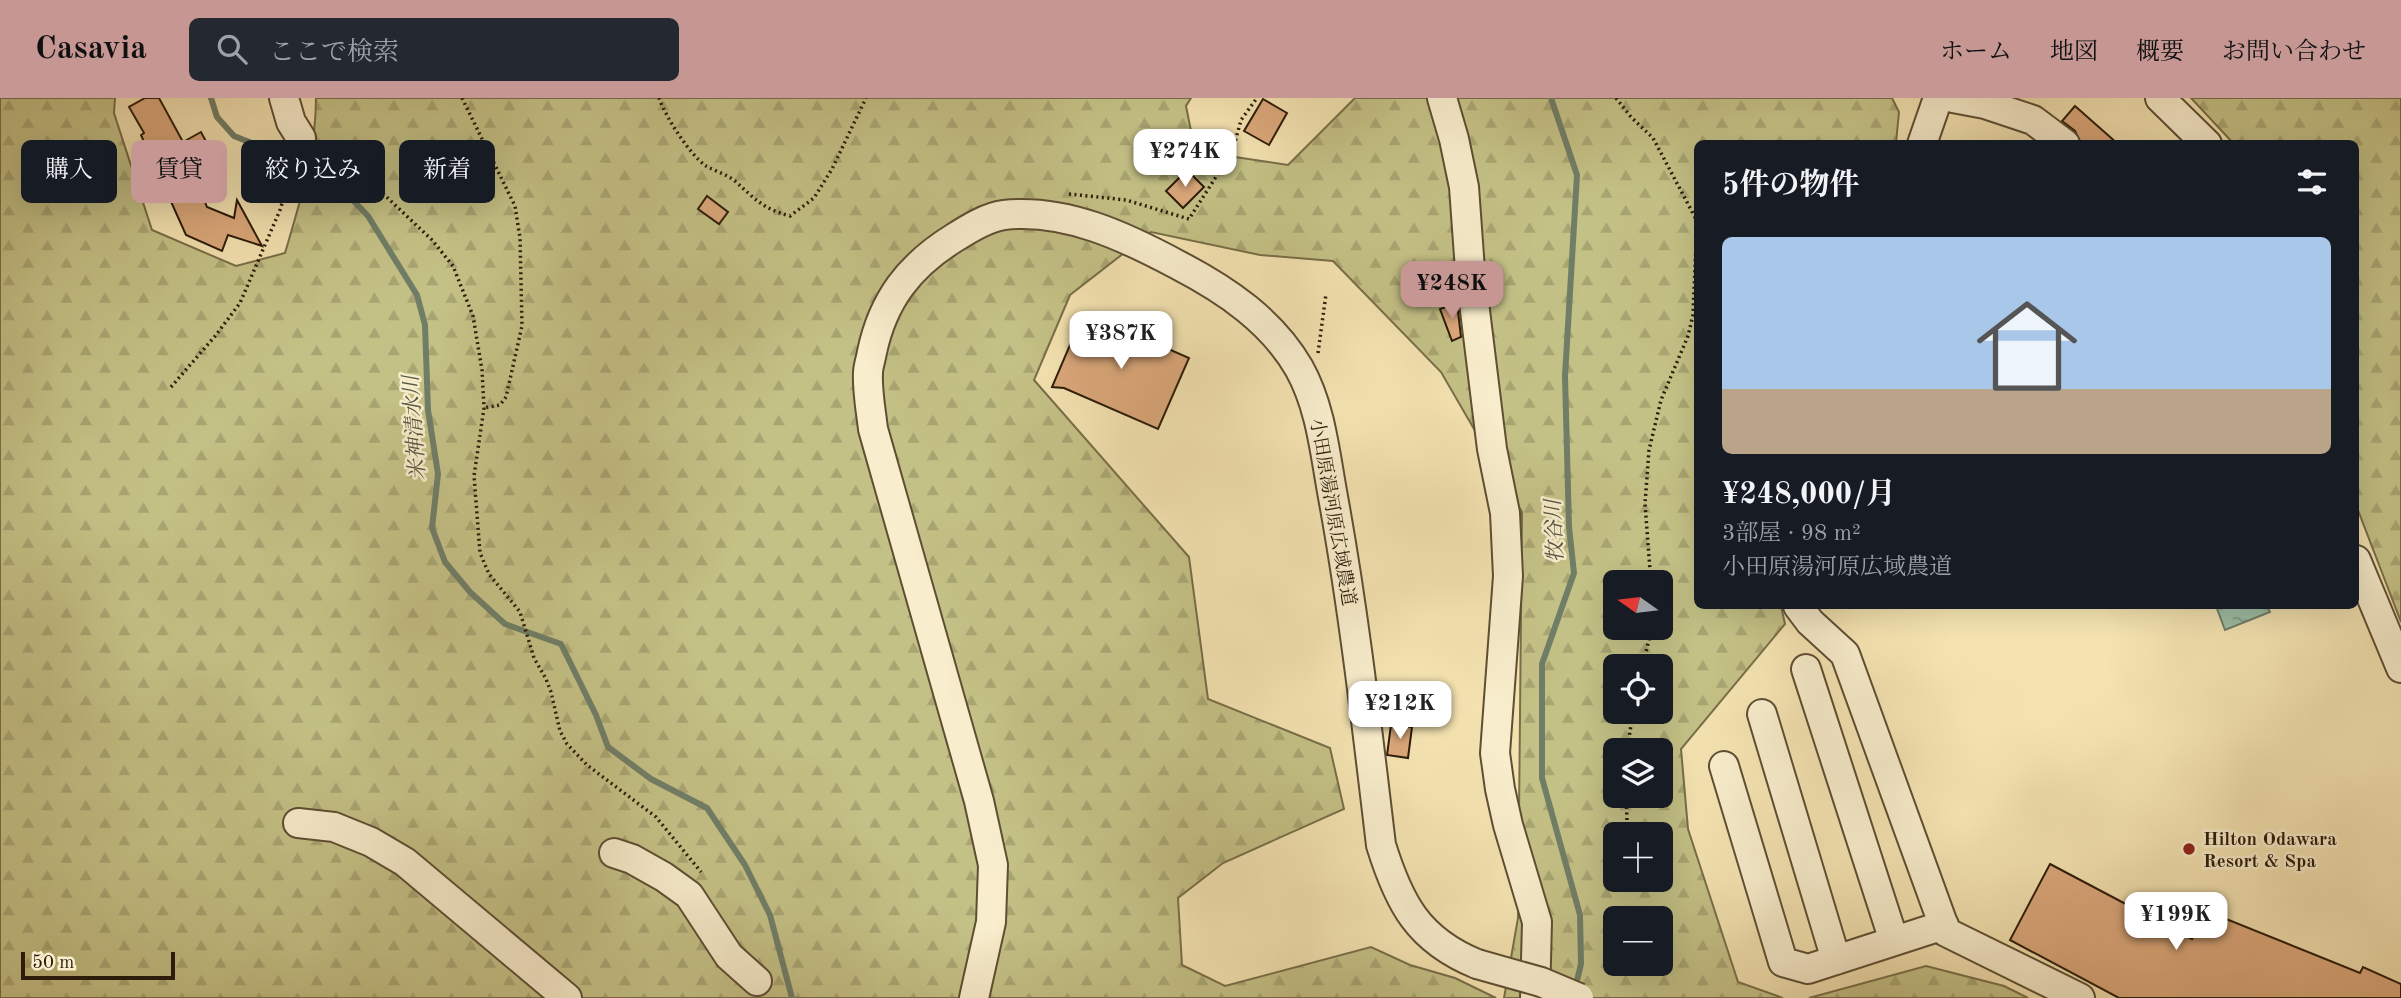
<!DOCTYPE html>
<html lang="ja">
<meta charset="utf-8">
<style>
:root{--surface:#171b24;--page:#242831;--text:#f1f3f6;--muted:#9ea1a6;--accent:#c59692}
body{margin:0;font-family:"Old Standard TT","Noto Serif JP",serif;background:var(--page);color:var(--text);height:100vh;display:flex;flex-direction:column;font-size:26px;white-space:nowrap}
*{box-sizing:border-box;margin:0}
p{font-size:23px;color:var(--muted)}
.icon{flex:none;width:38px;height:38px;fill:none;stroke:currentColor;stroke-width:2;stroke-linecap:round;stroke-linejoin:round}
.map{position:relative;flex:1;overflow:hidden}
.side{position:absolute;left:1694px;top:42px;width:665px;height:469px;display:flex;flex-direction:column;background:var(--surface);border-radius:10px;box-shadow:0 7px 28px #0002}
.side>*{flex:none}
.top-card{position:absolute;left:21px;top:42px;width:665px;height:63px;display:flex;gap:14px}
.needle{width:46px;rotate:284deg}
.controls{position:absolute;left:1603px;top:472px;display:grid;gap:14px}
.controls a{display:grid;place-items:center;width:70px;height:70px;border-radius:10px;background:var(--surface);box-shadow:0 7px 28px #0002;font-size:35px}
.scale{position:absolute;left:21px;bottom:18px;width:154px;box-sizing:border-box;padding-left:7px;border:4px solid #2c1c09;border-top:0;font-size:19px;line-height:24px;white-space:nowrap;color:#2c1c09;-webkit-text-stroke:5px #f8edcc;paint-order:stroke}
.price{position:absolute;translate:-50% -60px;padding:0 16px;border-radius:14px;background:#fff;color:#222;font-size:23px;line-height:46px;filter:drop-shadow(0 2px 4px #0008)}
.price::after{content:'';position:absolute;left:50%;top:42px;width:21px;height:16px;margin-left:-10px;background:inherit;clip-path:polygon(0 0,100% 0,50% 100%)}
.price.on{background:var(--accent);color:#111}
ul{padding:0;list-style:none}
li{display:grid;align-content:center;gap:14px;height:371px;padding:0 28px}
li span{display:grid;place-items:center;height:217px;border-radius:10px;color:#555}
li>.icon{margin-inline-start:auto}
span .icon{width:126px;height:126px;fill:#fffc;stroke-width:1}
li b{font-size:30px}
h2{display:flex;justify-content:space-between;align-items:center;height:84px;padding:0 28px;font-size:30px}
.pill{padding:0 24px;border-radius:10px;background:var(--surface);box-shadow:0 7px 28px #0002;font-size:24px;line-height:63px}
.pill.on{background:var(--accent);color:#111}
header{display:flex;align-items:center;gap:42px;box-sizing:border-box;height:98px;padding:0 35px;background:var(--accent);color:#111}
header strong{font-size:33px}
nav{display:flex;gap:38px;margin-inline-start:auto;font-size:24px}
.search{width:490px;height:63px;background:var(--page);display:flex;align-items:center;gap:18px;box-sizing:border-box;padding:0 24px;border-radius:10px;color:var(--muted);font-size:26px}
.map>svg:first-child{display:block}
</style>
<header>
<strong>Casavia</strong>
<div class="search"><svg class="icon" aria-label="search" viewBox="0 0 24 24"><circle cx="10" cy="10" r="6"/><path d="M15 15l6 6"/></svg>ここで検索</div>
<nav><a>ホーム</a><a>地図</a><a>概要</a><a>お問い合わせ</a></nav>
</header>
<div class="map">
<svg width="2401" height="900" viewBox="0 0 2401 900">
<defs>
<pattern id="forest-firs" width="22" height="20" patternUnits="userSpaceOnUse" patternTransform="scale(1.75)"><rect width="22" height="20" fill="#c4c186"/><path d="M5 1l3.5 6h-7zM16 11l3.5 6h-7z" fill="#a9a572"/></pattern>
<pattern id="water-ripples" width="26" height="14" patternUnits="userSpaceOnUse" patternTransform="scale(1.75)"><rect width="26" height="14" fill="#9dbfa6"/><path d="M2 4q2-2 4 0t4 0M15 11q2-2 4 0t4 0" fill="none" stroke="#809a85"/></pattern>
</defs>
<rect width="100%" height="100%" fill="#f4e3b1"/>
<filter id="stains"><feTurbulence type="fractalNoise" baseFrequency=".00286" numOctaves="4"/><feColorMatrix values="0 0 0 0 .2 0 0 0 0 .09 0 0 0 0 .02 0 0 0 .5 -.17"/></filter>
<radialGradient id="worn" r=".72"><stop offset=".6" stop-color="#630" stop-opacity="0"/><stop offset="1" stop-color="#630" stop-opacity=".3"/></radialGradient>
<path fill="url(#forest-firs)" stroke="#786e48" stroke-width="2" fill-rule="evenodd" d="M0 0H115L114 15 152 132 236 168 285 155C300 104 316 54 316 0H1191L1186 8 1195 53 1288 67 1355 0H1892L1899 14 1896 45 1698 46V508H1781L1785 526 1681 651 1688 731 1738 884 1783 900H1504L1518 820 1522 414 1441 274 1333 163 1260 157 1151 134 1070 197 1034 282 1189 459 1208 601 1330 650 1344 711 1223 765 1178 800 1182 867 1225 888 1371 849 1410 867 1455 880 1496 900H0ZM1615 485H1661V530H1615ZM1615 569H1661V614H1615ZM1615 653H1661V698H1615ZM1615 737H1661V782H1615ZM1615 821H1661V866H1615Z
M2191 0H2401V524L2356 407V46L2233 45Z
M1926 868 2004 888 2028 900H1809Z"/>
<path fill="url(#water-ripples)" stroke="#707e67" stroke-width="2" d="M2216 508H2267L2270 514 2225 532Z"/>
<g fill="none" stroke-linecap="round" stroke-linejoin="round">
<path stroke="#707e67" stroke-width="6" d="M211 0 217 19 234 38 316 71 341 90 368 118 417 197 425 227 428 312 438 376 432 430 445 464 470 494 505 526 561 546 596 617 608 649 651 681 707 710 745 767 770 817 792 900
M1551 0 1577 77 1565 278 1569 429 1574 475 1542 566V680L1580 817 1581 866 1575 891"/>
</g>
<path fill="#dba87b" stroke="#2c1c09" stroke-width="2" d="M145 0H159L183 44 201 34 209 49 201 53 212 79 193 74 207 109 234 120 237 102 262 148 228 137 222 153 186 137 141 37 144 35 129 9Z
M1263 1 1287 15 1269 47 1244 33Z
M2075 8 2118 46H2081L2075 33 2062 23Z
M1187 72 1204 89 1183 110 1166 93Z
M707 98 728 114 719 126 698 111Z
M1457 205 1461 239 1452 243 1440 211Z
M1084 214 1189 260 1158 331 1064 290 1052 289Z
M1391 627 1412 629 1408 660 1387 657Z
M2050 766 2192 841 2204 812 2360 875 2363 869 2401 886V900H2119L2010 842Z"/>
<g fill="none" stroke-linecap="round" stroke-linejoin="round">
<defs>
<path id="minor" d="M284 0 291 24 301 40
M1442 0 1454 41 1464 89 1470 172 1492 351 1505 415 1508 478 1495 655 1500 691 1508 727 1537 824 1535 900
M1953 0 1985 6 2033 22 2065 46
M2160 0 2207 46
M1922 46 1938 0
M2356 462 2401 570
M1798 508 1810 524 1845 556 1946 834 2080 900
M1806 571 1894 843
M1762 616 1836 862
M1724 668 1783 864 1808 871 1944 827
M298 725 334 729 371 744 405 764 567 900
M614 755 632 761 664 779 689 797 729 858 757 883
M974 900 991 824 993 767 979 703 873 331C871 313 867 293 868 275 868 268 871 261 872 254 883 202 909 168 954 140 968 131 987 119 1004 117 1065 110 1126 139 1178 167 1226 192 1272 223 1299 270 1321 309 1325 356 1333 399 1354 514 1367 630 1381 747 1399 805 1418 842 1477 866"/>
</defs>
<use href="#minor" stroke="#5e4e33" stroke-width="32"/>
<path stroke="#2c1c09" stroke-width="3.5" stroke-dasharray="2 3.5" stroke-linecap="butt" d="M462 0 515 108 520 140 522 228 506 299 500 307 484 310
M659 0C665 18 690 57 706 68 715 73 726 76 735 83 755 101 763 111 790 118L814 100 832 71 866 0
M1616 0 1631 19 1653 40 1697 123 1693 217 1688 238 1661 302 1649 352 1645 406 1651 485
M322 49 336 56 356 70 432 142 453 168 473 218 482 272 484 310 474 378 480 455 489 476 520 514 534 560 546 581 551 594 560 633 567 646 587 667 656 719 701 774
M1069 96 1126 102 1189 121 1221 71 1235 44 1241 22 1257 0
M1318 255 1326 196
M171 289 216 237 240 205 280 112 295 62
M1642 569 1652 530
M1627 653 1633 614
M1626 698 1627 722 1631 737
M1655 737H1656"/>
<use href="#minor" stroke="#f8edcc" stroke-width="28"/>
<defs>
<path id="minor-bridge" d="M1477 866 1541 884 1579 900"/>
</defs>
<use href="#minor-bridge" stroke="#5e4e33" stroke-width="32" stroke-linecap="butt"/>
<use href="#minor-bridge" stroke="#f8edcc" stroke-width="28"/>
</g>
<circle fill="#8f2418" stroke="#f8edcc" stroke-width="2.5" cx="2189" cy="751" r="7"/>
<g text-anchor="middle" stroke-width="5" stroke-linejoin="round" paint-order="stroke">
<g font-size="19" fill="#2c1c09" stroke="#f8edcc">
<text transform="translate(1334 414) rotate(80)" y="7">小田原湯河原広域農道</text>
</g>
<g font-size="19" font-weight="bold" fill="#2c1c09" stroke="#f8edcc" text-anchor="start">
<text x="2203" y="747">Hilton Odawara<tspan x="2203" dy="22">Resort &amp; Spa</tspan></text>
</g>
<g font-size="21" font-style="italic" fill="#545540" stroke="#f8edcc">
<text transform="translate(414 330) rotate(-94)" y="7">米神清水川</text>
<text transform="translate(1554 433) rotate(-93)" y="7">牧谷川</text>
</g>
</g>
<rect width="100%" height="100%" filter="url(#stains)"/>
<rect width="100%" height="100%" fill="url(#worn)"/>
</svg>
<div class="controls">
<a><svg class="needle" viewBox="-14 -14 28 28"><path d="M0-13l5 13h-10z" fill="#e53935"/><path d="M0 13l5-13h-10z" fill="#9ea1a6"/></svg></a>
<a><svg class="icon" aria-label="locate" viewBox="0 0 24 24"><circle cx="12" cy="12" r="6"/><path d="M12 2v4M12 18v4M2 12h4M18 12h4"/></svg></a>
<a><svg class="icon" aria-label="layers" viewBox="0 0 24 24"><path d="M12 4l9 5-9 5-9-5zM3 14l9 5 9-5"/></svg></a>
<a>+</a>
<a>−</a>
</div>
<div class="scale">50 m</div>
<b class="price" style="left:1185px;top:91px">¥274K</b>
<b class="price on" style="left:1452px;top:223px">¥248K</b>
<b class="price" style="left:1121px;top:273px">¥387K</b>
<b class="price" style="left:1400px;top:643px">¥212K</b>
<b class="price" style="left:2176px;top:854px">¥199K</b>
<div class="top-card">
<a class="pill">購入</a>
<a class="pill on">賃貸</a>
<a class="pill">絞り込み</a>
<a class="pill">新着</a>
</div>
<section class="side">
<h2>5件の物件<svg class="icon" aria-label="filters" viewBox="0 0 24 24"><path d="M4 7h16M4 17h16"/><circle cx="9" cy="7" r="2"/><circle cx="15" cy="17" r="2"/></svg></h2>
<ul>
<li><span style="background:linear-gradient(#a9c7e8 70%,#b9a48a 0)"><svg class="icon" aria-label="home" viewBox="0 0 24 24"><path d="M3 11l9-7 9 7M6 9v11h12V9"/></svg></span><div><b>¥248,000/月</b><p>3部屋 · 98 m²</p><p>小田原湯河原広域農道</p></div></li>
</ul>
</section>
</div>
